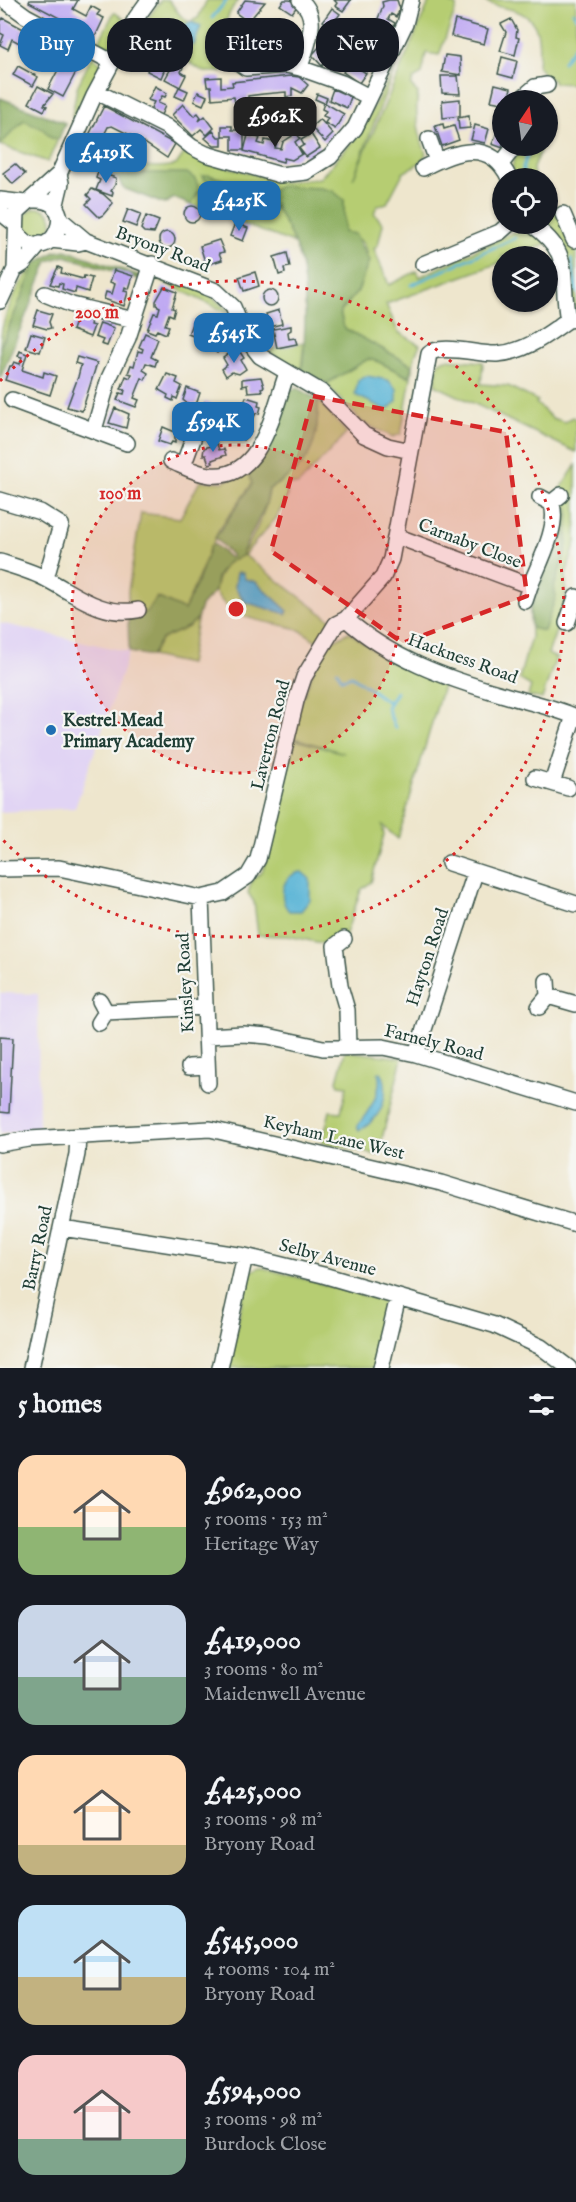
<!DOCTYPE html>
<meta charset="utf-8">
<style>
:root{--surface:#171b24;--page:#242831;--text:#f1f3f6;--muted:#9ea1a6;--accent:#1f6fb2}
body{margin:0;font-family:"IM FELL English",serif;background:var(--page);color:var(--text);height:100vh;display:flex;flex-direction:column;font-size:22px;white-space:nowrap}
*{box-sizing:border-box;margin:0}
p{font-size:20px;color:var(--muted)}
.icon{flex:none;width:33px;height:33px;fill:none;stroke:currentColor;stroke-width:2;stroke-linecap:round;stroke-linejoin:round}
.map{position:relative;height:1368px;overflow:hidden}
.side{display:flex;flex-direction:column;background:var(--surface);flex:1}
.side>*{flex:none}
.hud{position:absolute;left:18px;top:18px;width:540px;height:54px;display:flex;gap:12px}
.needle{width:39px;rotate:13deg}
.controls{position:absolute;left:492px;top:90px;display:grid;gap:12px}
.controls a{display:grid;place-items:center;width:66px;height:66px;border-radius:50%;background:var(--surface);box-shadow:0 2px 4px #0004;font-size:30px}
.price{position:absolute;translate:-50% -51px;padding:0 14px;border-radius:12px;background:var(--accent);color:#fff;font-size:20px;line-height:39px;filter:drop-shadow(0 2px 3px #0008)}
.price::after{content:'';position:absolute;left:50%;top:36px;width:18px;height:14px;margin-left:-9px;background:inherit;clip-path:polygon(0 0,100% 0,50% 100%)}
.price.on{background:#222;color:#fff}
ul{padding:0;list-style:none}
li{display:flex;align-items:center;gap:18px;height:150px;padding:0 18px}
li span{display:grid;place-items:center;flex:none;width:168px;height:120px;border-radius:18px;color:#555}
li>.icon{margin-inline-start:auto}
span .icon{width:72px;height:72px;fill:#fffc;stroke-width:1}
li b{font-size:26px}
h2{display:flex;justify-content:space-between;align-items:center;height:72px;padding:0 18px;font-size:26px}
.chip{padding:0 21px;border-radius:24px;background:var(--surface);box-shadow:0 2px 4px #0004;font-size:21px;line-height:54px}
.chip.on{background:var(--accent);color:#fff}
.map>svg:first-child{display:block}
</style>
<div class="map">
<svg width="576" height="1368" viewBox="0 0 576 1368">
<rect width="100%" height="100%" fill="#f6f6f2"/>
<filter id="ink" filterUnits="userSpaceOnUse"><feTurbulence type="fractalNoise" baseFrequency=".0167" numOctaves="2"/><feDisplacementMap in="SourceGraphic" scale="12" xChannelSelector="R" yChannelSelector="G"/><feConvolveMatrix kernelMatrix="1 2 1 2 8 2 1 2 1" color-interpolation-filters="sRGB"/></filter>
<filter id="wash" filterUnits="userSpaceOnUse"><feTurbulence type="fractalNoise" baseFrequency=".008" numOctaves="4" result="noise"/><feDisplacementMap in="SourceGraphic" scale="24" xChannelSelector="R" yChannelSelector="G"/><feGaussianBlur stdDeviation="1.35" result="paint"/><feColorMatrix in="noise" values="0 0 0 0 0 0 0 0 0 0 0 0 0 0 0 0 0 1.4 0 .05"/><feComposite in="paint" operator="in"/></filter>
<g filter="url(#wash)">
<rect width="100%" height="100%" fill="#eee6cd"/>
<path fill="#e1d4f4" d="M0 623 129 652 75 808 0 812Z
M0 993 38 994 39 1128 0 1134Z"/>
<path fill="#b6cd72" stroke="#6a8553" stroke-width="1.5" d="M161 0H169L180 15 189 22 198 18 207 0H238C225 16 217 42 227 62L222 72H204L171 50 156 53 150 50 155 41 140 29Z
M430 0H443L457 6 439 55 426 53 422 74 413 79 411 86 418 93C414 115 419 134 426 154L421 162 403 173 387 203 377 206 374 213 383 224 378 245 374 249 389 285 417 271 420 277 530 224 546 234 554 231 542 224H548V198L556 209 576 252V319L552 240C535 249 522 256 502 256V262L386 304 398 332 420 345 415 355 401 434 393 437 363 423 326 384 368 359 377 361 408 377 411 365 344 328 340 312C361 293 386 241 344 232V200C322 182 296 192 269 196L296 244 174 198 164 204 123 188 118 178 77 164 80 146 82 149C113 159 142 172 176 165L185 152 201 160 283 182 320 178 359 134 396 65 353 179Z
M482 0H576V84L554 83 553 80 545 77 540 68H538C539 45 544 19 513 10 502 7 493 6 482 0Z
M114 12 127 21 112 49 105 52 96 48Z
M92 57 100 63 102 68 76 118 72 116 77 87Z
M0 98 65 123 48 162 0 145Z
M521 146H542L533 168 534 178H514C510 164 514 158 521 146Z
M24 222a14 14 0 1 1 28 0a14 14 0 1 1-28 0Z
M36 263 0 348C0 319 17 284 36 263Z
M161 276 204 290 234 316 155 278Z
M304 342 301 370 270 353 272 349Z
M445 359 483 362 481 384 508 386 538 401 536 403 552 418 565 422 573 417 576 419V452L435 385 438 363Z
M318 400 347 433 298 485 288 484 284 488 288 495 276 518 244 555 336 624 323 646 349 632 389 661 444 682 398 839 382 825 384 835 371 882 361 890 344 939 335 946 288 936 258 935 254 902 248 893 252 880 262 872 271 848 262 846 288 738 344 753 288 736 323 646C314 640 305 631 294 628 265 620 231 622 215 591 217 578 221 566 233 559 235 557 239 556 241 554 252 544 269 503 269 489 311 465 318 447 318 400Z
M576 465V542L566 574V603L548 654 556 658 542 699 528 696 531 686 519 679 531 637 530 610 547 563 561 488Z
M247 470 252 484 219 529 184 611H148L128 618V591L141 513 180 518 200 481 223 482Z
M199 609 189 664 151 656 161 639 188 627Z
M345 1051 402 1058 378 1155 322 1142 330 1111 341 1112 347 1086 339 1085 337 1081Z
M260 1267 384 1301 390 1311 375 1368H228L248 1273Z"/>
<path fill="#90b064" stroke="#58764c" stroke-width="1.5" d="M0 98 65 123 59 139 51 138 43 129 24 120 0 145Z
M78 158 117 170 140 173H187L195 179 200 190 191 205 174 198 164 204 123 188 118 178 77 164Z
M209 175 237 184 271 201 268 194 280 186 320 188 333 191 344 200V232L355 234 369 261 358 291 340 312 344 328 412 365 409 377 377 361 368 359 326 384 301 370C305 356 304 339 305 323 306 266 301 253 274 203V210C246 204 221 198 202 176Z
M66 250 140 276 139 279 65 256 48 261 0 379V348L36 263 55 252Z
M297 388 318 400C318 447 311 465 269 489L266 504 242 553 244 555 227 563 217 577 215 591 201 606 197 619 188 627 161 639 151 656 129 652 128 618 148 611 157 597 184 610 199 579 210 546 214 544 230 558 232 556 215 538 252 484 247 470 289 390Z
M564 502 569 509 566 551 554 587 556 596 544 631 531 628 530 610 542 580Z"/>
<path fill="#59b4d6" stroke="#3c7885" stroke-width="1.5" d="M191 22 201 26 194 45 174 47 166 43V34Z
M367 376 388 380 397 389V401L387 410 355 395 358 380Z
M237 572 243 573 245 579 256 582 288 611 286 614 245 602 235 587Z
M302 872 310 879V900L301 911H289C277 897 282 874 302 872Z
M381 1072C390 1086 384 1111 371 1122 368 1126 363 1127 359 1130L357 1126C367 1114 384 1090 378 1073Z"/>
<g fill="none" stroke-linecap="round" stroke-linejoin="round">
<path stroke="#59b4d6" stroke-width="3" d="M573 12 576 17
M212 18 227 0
M563 62 576 44
M524 178 523 167 531 146
M571 259 576 292
M411 285 515 238
M337 671 342 679 352 676 388 702
M395 728 387 707 396 692"/>
</g>
<g id="blocks">
<path fill="#bea7f2" d="M30 0H78L73 9 86 16 91 6 100 11 97 15 104 18 95 37 29 2Z
M245 0 265 2 248 22 236 13Z
M284 0H290L298 5 292 13 280 5Z
M334 0H351L343 11 335 6 337 3Z
M389 0H397L400 9 396 17 391 14 388 19 395 23 388 38 377 33 380 28 375 26 383 6 382 2Z
M332 8 340 14 335 21 343 27 339 32 323 21Z
M3 18 55 46 50 55 27 43 25 46 12 39 8 49 0 45 4 35 0 33V22Z
M511 19 517 30 516 37 519 38 515 55 500 51 506 32 501 24Z
M455 20 488 29 484 44 451 36Z
M246 22 252 31 246 39 243 36 234 48 223 40 232 29 238 33Z
M323 24 332 28 327 37 319 33Z
M373 31 387 40 379 54 369 48 371 44 367 41Z
M146 36 154 41 139 67 125 60 133 44 141 48Z
M292 37 295 51 288 54 255 59 254 55 247 56 237 49 243 41 249 46Z
M358 43 377 56 367 70 358 63 361 58 355 54 349 62 341 56 347 48 352 52Z
M322 44 328 49 331 46 335 50 322 66 312 55Z
M69 49 84 57 63 97 48 89Z
M173 51 178 53 171 67 175 63 183 67 181 72 186 75 180 87 165 79 170 70 165 67Z
M445 55 460 57 461 75 442 72Z
M502 57 517 61 513 78 498 74Z
M151 61 165 68 161 78 147 71Z
M349 62 366 73 359 83 343 72Z
M18 66 38 77 33 86 13 75Z
M291 76 299 77 308 85 302 93 292 88V96L286 97V92L263 94 248 96V100L235 103 234 97 212 99 211 86H207L206 78 221 77V87L233 86 232 82Z
M441 76H458L460 94 442 93Z
M495 84 511 88 508 100H502V103L491 101Z
M38 86 53 94 44 105 47 106 44 111 29 103Z
M155 86 167 93 165 97 162 96 158 103 165 106 161 115 150 110 154 102 148 100Z
M179 87 188 91 184 100 175 96Z
M333 89 351 97 347 108 329 100Z
M198 92 207 96 203 105 194 101Z
M317 94 327 98 325 103 344 114 335 129 325 123 328 118 323 116 326 111 322 109 324 103 315 99Z
M460 99V116L443 118 442 101Z
M183 104 194 116 198 113 201 117 199 121 205 116 214 128 207 135 201 129 193 136 172 115Z
M104 106 175 144 167 158 140 140 112 126 108 127 101 141 89 135Z
M244 109H248L249 113H255L256 123 246 124Z
M292 109 293 123 283 124 282 110Z
M469 116 470 128 459 129 458 118Z
M320 119 333 134 325 142 311 127Z
M443 124 444 129 454 126 459 140 442 146 435 126Z
M475 125 489 129 485 143 471 140Z
M222 126H232V130H244V150H232V136H222Z
M291 126 300 138 295 142 302 154 292 160 284 158 283 162 244 151 248 135 260 138 258 143 264 145 265 140 277 143 275 148 281 149 283 142 292 136 287 129Z
M499 128 502 130 503 148 492 144Z
M213 131 218 137H222V146H214L205 138Z
M311 134 320 148 306 157 299 148 304 145 301 140Z
M15 164 25 174 13 184 3 173Z
M98 172 116 178 115 185 111 191 113 192 112 196 96 190 100 180 96 178Z
M92 189 103 194 113 203 103 215 99 217 86 204 91 199 87 195Z
M184 214a8 8 0 1 1 16 0a8 8 0 1 1-16 0Z
M128 209 141 214 136 227 123 222Z
M146 216 159 221 154 233 144 232 141 229Z
M235 223 248 228 243 241 230 236Z
M159 240a8 8 0 1 1 16 0a8 8 0 1 1-16 0Z
M219 240 224 252 219 253 222 260 206 265 200 246Z
M287 253 290 267 284 268 285 273 279 275 274 257Z
M58 267 62 269 61 273 83 279 84 276 92 278 88 292 76 288 75 293 62 289 63 284 59 283 58 286 50 284Z
M114 270 133 276 129 289 125 287 124 291 128 292 124 306 104 299 106 292 112 294 115 284 110 282Z
M255 272 259 286 244 291 239 277Z
M164 287 177 292 172 308 175 309 173 316 169 314 165 325 169 326 166 334 157 330 155 333 147 330 154 313 158 314 160 307 156 305V301Z
M262 298a8 8 0 1 1 16 0a8 8 0 1 1-16 0Z
M38 310 52 314 49 322 51 328 47 329 33 325Z
M279 310 282 324 269 327 266 314Z
M77 316 91 320 90 325 94 326 90 337 72 330Z
M197 319 206 326 201 339 188 334 193 321 196 322Z
M100 323 114 328 107 346 101 344 103 340 95 337Z
M291 326V330L288 332 289 339 295 338 297 344 277 348 273 329Z
M31 333 45 337 40 352 26 348Z
M145 333 158 339 151 357 157 360 155 366 146 363 143 370 148 373 145 380 142 378 134 398 139 400 136 407 117 400 120 393 124 394 125 390 121 389 126 376 130 378 132 374 128 373 131 365 134 366 138 351 142 352 143 349 139 347Z
M215 334 225 338 223 341 226 343 217 353 206 344Z
M234 350 237 354 240 352 244 358 241 360 246 369 239 374 232 372 226 376 222 369 227 365 223 358Z
M20 351 27 354 22 370 43 377 44 372 56 376 50 395 5 380 10 366H12L14 362 20 364 22 357 18 356Z
M77 357 97 363 82 411 67 407 78 377 81 365 75 363Z
M167 374 178 378 176 383 182 386 177 399 174 397 173 401 167 398 168 395 159 390Z
M261 377 264 387 261 388 262 391 248 392 247 385 242 386V379Z
M187 388 200 393 196 405 192 404 191 407 183 400Z
M246 397 259 401 258 406 261 407 259 414 256 413 254 417 247 415 246 419 239 417 240 413 236 412 238 404 243 405Z
M205 402 218 407 217 416 215 415 209 421 200 415Z
M115 408 129 414 126 428 109 423Z
M239 421 250 428 248 431 251 432 243 440 231 432Z
M163 427 175 432V443L172 442 170 445 158 441Z
M217 444 219 450 224 449 226 455 212 460 213 463 209 464 206 455H203L204 448Z
M0 1037 13 1038 9 1113 0 1112Z"/>
</g>
</g>
<g filter="url(#ink)">
<use href="#blocks" fill-opacity="0" stroke="#3e564b" stroke-width="1.5"/>
<g fill="none" stroke-linecap="round" stroke-linejoin="round">
<defs>
<path id="minor" d="M4 0 26 16 112 62
M229 56 246 68 286 65 300 68 342 83 369 97
M300 68C306 44 322 19 300 0
M97 92 167 127 192 147 206 154 280 175 306 172 330 157 355 128 405 24 411 0
M520 100 535 87 547 85
M429 139 437 161
M501 164 515 146
M423 168C455 151 490 138 509 178
M0 200 25 203
M55 208 61 183 59 174
M0 212 15 224
M563 214 574 240
M60 219 86 241 216 291 233 307 246 338 260 356 323 393 364 435 388 446 411 451
M531 224C575 254 559 274 568 320
M18 234C50 274 85 197 33 200
M51 240 78 243 86 241
M423 264 500 232 509 224
M15 269 23 264 40 244
M45 294 72 305 134 320
M0 301 15 269 17 212 59 174 94 96 136 18 149 0
M12 400 127 443
M94 430 109 378 128 338 152 264
M171 461C183 466 197 474 210 475 262 481 274 408 287 373
M183 466 196 431
M540 497 551 503 561 495
M0 500 40 512 61 525 46 578
M396 536 530 586C538 566 561 523 551 503
M0 562C16 567 34 572 48 580 78 596 103 617 138 610
M525 601 530 586
M346 619C390 658 445 678 501 694 527 702 551 706 576 717
M567 623 576 597
M535 778 568 788
M552 783 574 716
M449 863 576 904
M0 869 59 868 201 898 223 893 248 876 258 859 296 701 304 677 336 624 346 619 383 577 391 559 429 354C440 343 480 355 497 354 526 352 546 335 568 320L576 319
M201 898 208 1083
M344 939 335 946 340 986 347 1010 348 1047
M548 996 576 1004
M539 1007 548 996 547 981
M106 1012 205 1007
M99 1023 106 1012 100 1001
M207 1036 243 1034 268 1036 323 1048 383 1047 416 1054 576 1103
M416 1054 475 873
M189 1067 207 1066
M0 1144 29 1139 210 1129 441 1183 576 1224
M62 1228 245 1256 323 1275 494 1325 541 1347 569 1368
M31 1368 77 1154 78 1136
M220 1368 245 1256
M381 1368 398 1297"/>
</defs>
<use href="#minor" stroke="#3e564b" stroke-width="18"/>
<use href="#minor" stroke="#fff" stroke-width="15"/>
</g>
</g>
<path fill="#d62828" fill-opacity="0.2" stroke="#d62828" stroke-width="4.5" stroke-dasharray="12 8" stroke-linejoin="round" d="M313 396 506 432 527 596 403 643 271 551Z"/>
<circle cx="236" cy="609" r="164" fill="#d62828" fill-opacity=".12"/>
<g fill="none" stroke="#d62828" stroke-width="3" stroke-dasharray="3 6">
<circle cx="236" cy="609" r="164"/>
<path d="M0 381A328 328 0 1 1 0 837"/>
</g>
<circle fill="#1f6fb2" stroke="#f6f6f2" stroke-width="2" cx="51" cy="730" r="6"/>
<g text-anchor="middle" stroke-width="4.5" stroke-linejoin="round" paint-order="stroke">
<g font-size="18" fill="#1f3d34" stroke="#f6f6f2">
<text transform="translate(163 249) rotate(21)" y="6">Bryony Road</text>
<text transform="translate(470 543) rotate(21)" y="6">Carnaby Close</text>
<text transform="translate(463 658) rotate(20)" y="6">Hackness Road</text>
<text transform="translate(270 735) rotate(-76)" y="6">Laverton Road</text>
<text transform="translate(427 957) rotate(-72)" y="6">Hayton Road</text>
<text transform="translate(185 983) rotate(-93)" y="6">Kinsley Road</text>
<text transform="translate(434 1042) rotate(14)" y="6">Farnely Road</text>
<text transform="translate(334 1137) rotate(13)" y="6">Keyham Lane West</text>
<text transform="translate(37 1248) rotate(-78)" y="6">Barry Road</text>
<text transform="translate(328 1257) rotate(15)" y="6">Selby Avenue</text>
</g>
<g font-size="18" font-weight="bold" fill="#1f3d34" stroke="#f6f6f2" text-anchor="start">
<text x="63" y="726">Kestrel Mead<tspan x="63" dy="21">Primary Academy</tspan></text>
</g>
</g>
<circle cx="236" cy="609" r="9" fill="#d62828" stroke="#f6f6f2" stroke-width="3"/>
<g font-size="18" text-anchor="middle" font-weight="bold" fill="#d62828" stroke="#f6f6f2" stroke-width="4.5" stroke-linejoin="round" paint-order="stroke">
<text x="97" y="318">200 m</text>
<text x="120" y="499">100 m</text>
</g>
</svg>
<div class="controls">
<a><svg class="needle" viewBox="-14 -14 28 28"><path d="M0-13l5 13h-10z" fill="#e53935"/><path d="M0 13l5-13h-10z" fill="#9ea1a6"/></svg></a>
<a><svg class="icon" aria-label="locate" viewBox="0 0 24 24"><circle cx="12" cy="12" r="6"/><path d="M12 2v4M12 18v4M2 12h4M18 12h4"/></svg></a>
<a><svg class="icon" aria-label="layers" viewBox="0 0 24 24"><path d="M12 4l9 5-9 5-9-5zM3 14l9 5 9-5"/></svg></a>
</div>
<b class="price on" style="left:275px;top:148px">£962K</b>
<b class="price" style="left:106px;top:184px">£419K</b>
<b class="price" style="left:239px;top:232px">£425K</b>
<b class="price" style="left:234px;top:364px">£545K</b>
<b class="price" style="left:213px;top:453px">£594K</b>
<div class="hud">
<a class="chip on">Buy</a>
<a class="chip">Rent</a>
<a class="chip">Filters</a>
<a class="chip">New</a>
</div>
</div>
<section class="side">
<h2>5 homes<svg class="icon" aria-label="filters" viewBox="0 0 24 24"><path d="M4 7h16M4 17h16"/><circle cx="9" cy="7" r="2"/><circle cx="15" cy="17" r="2"/></svg></h2>
<ul>
<li><span style="background:linear-gradient(#ffd9b3 60%,#8fb573 0)"><svg class="icon" aria-label="home" viewBox="0 0 24 24"><path d="M3 11l9-7 9 7M6 9v11h12V9"/></svg></span><div><b>£962,000</b><p>5 rooms · 153 m²</p><p>Heritage Way</p></div></li>
<li><span style="background:linear-gradient(#c9d6e8 60%,#7fa58c 0)"><svg class="icon" aria-label="home" viewBox="0 0 24 24"><path d="M3 11l9-7 9 7M6 9v11h12V9"/></svg></span><div><b>£419,000</b><p>3 rooms · 80 m²</p><p>Maidenwell Avenue</p></div></li>
<li><span style="background:linear-gradient(#ffd9b3 75%,#c2b280 0)"><svg class="icon" aria-label="home" viewBox="0 0 24 24"><path d="M3 11l9-7 9 7M6 9v11h12V9"/></svg></span><div><b>£425,000</b><p>3 rooms · 98 m²</p><p>Bryony Road</p></div></li>
<li><span style="background:linear-gradient(#bfe0f5 60%,#c2b280 0)"><svg class="icon" aria-label="home" viewBox="0 0 24 24"><path d="M3 11l9-7 9 7M6 9v11h12V9"/></svg></span><div><b>£545,000</b><p>4 rooms · 104 m²</p><p>Bryony Road</p></div></li>
<li><span style="background:linear-gradient(#f6c9c9 70%,#7fa58c 0)"><svg class="icon" aria-label="home" viewBox="0 0 24 24"><path d="M3 11l9-7 9 7M6 9v11h12V9"/></svg></span><div><b>£594,000</b><p>3 rooms · 98 m²</p><p>Burdock Close</p></div></li>
</ul>
</section>
